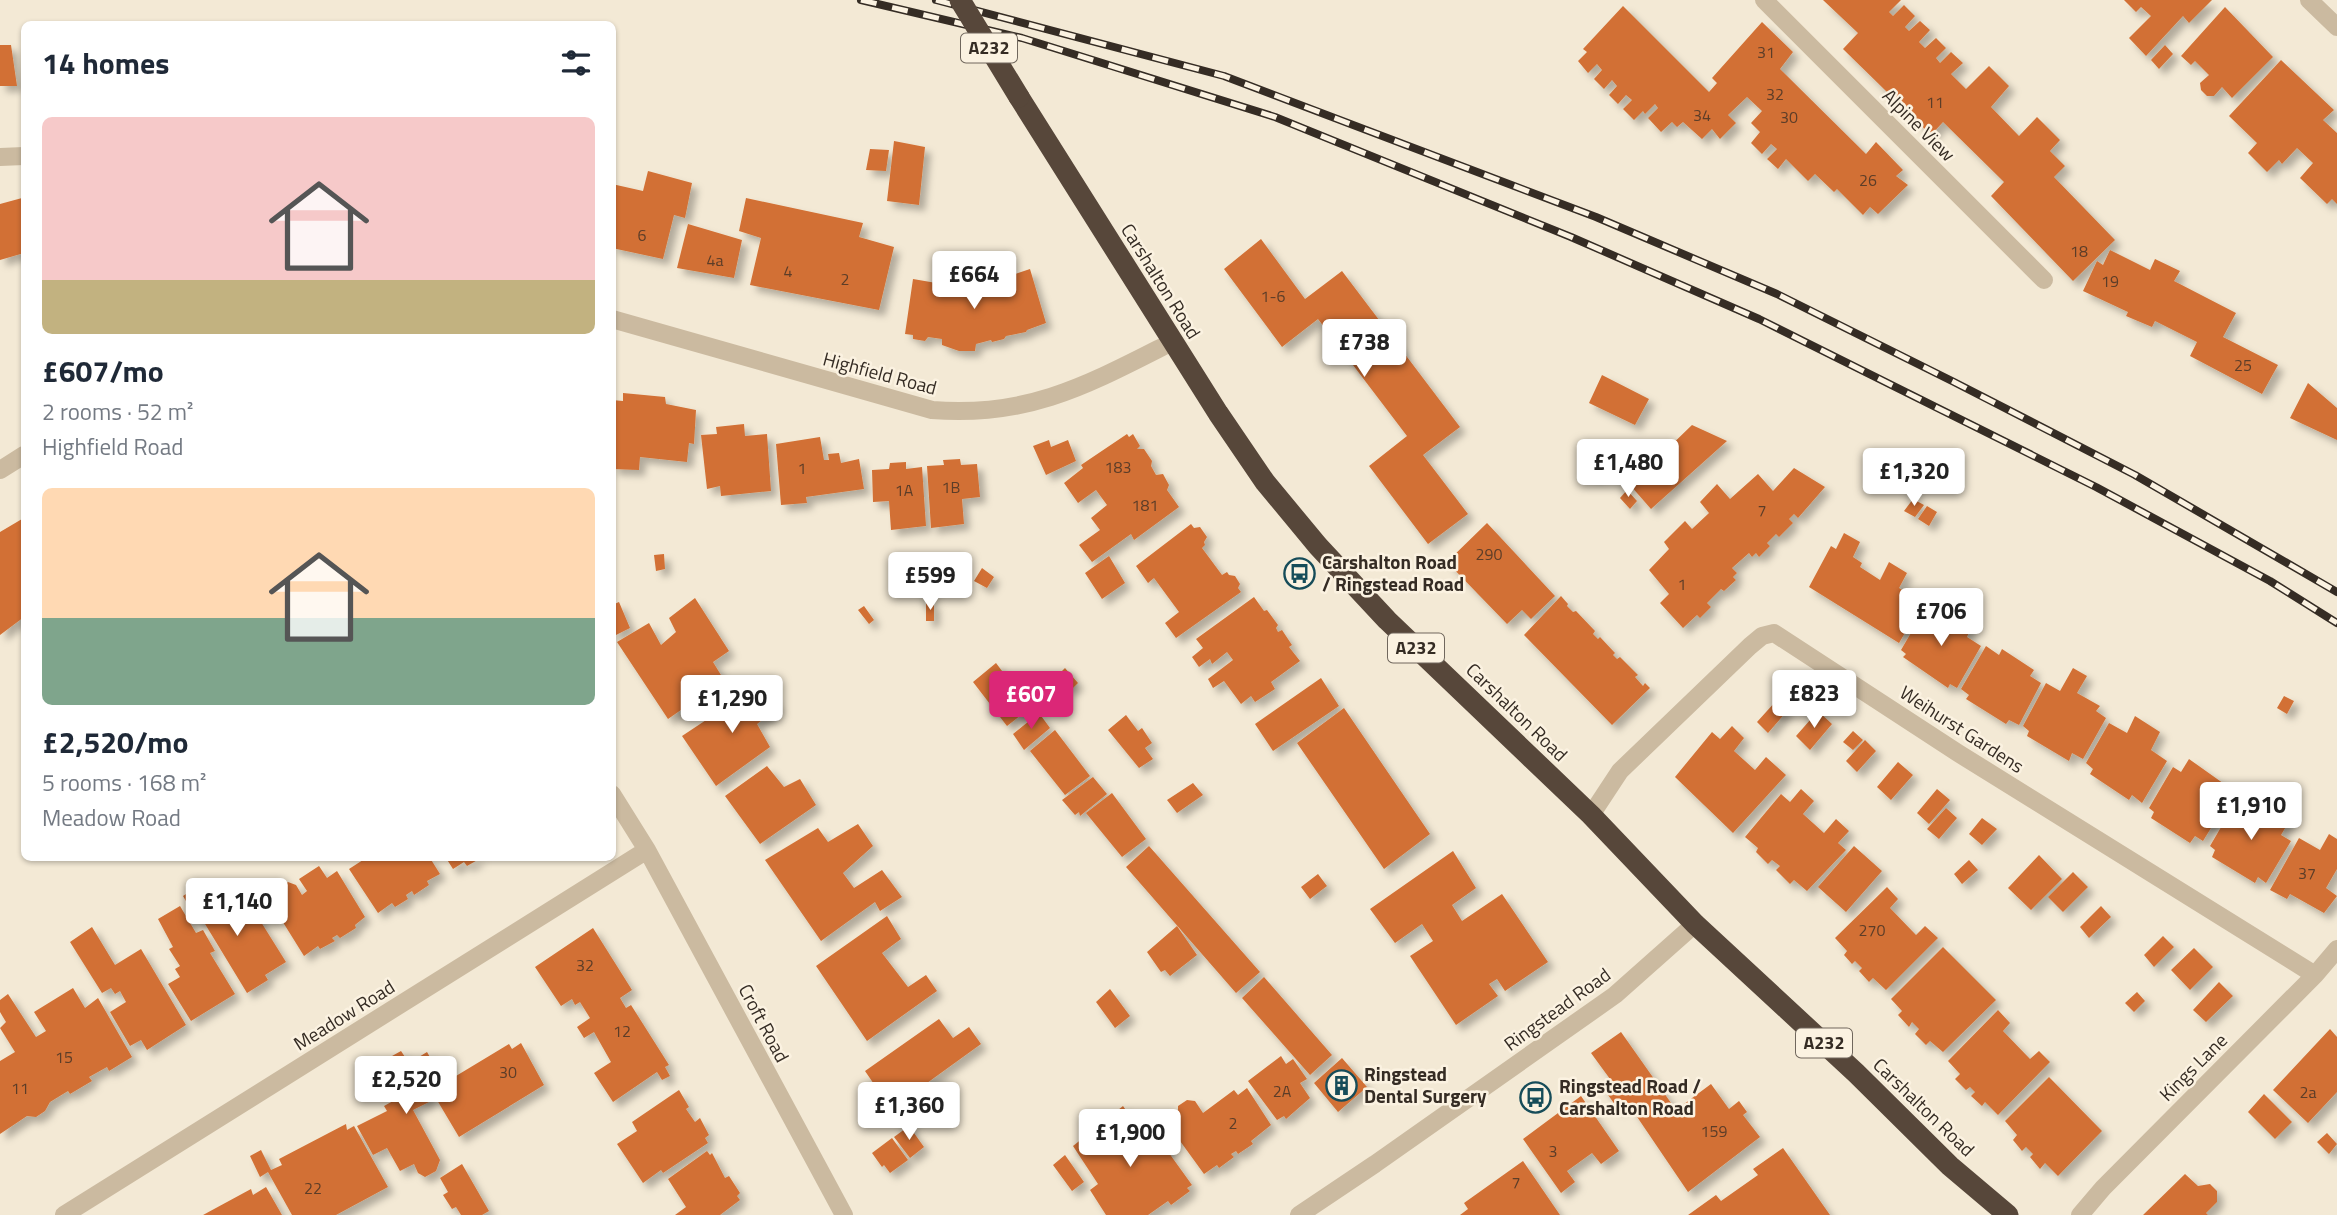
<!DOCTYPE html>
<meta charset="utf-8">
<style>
:root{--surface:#fff;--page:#f6f6f7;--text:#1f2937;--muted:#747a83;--accent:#db2777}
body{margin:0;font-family:"Titillium Web",sans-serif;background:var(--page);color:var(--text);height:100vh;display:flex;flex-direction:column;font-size:26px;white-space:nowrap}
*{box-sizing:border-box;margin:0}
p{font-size:23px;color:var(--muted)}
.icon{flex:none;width:38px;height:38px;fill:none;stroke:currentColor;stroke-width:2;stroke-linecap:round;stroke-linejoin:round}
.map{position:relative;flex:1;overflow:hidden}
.details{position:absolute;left:21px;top:21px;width:595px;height:840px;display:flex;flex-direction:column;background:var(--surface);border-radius:10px;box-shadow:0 2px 5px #0004}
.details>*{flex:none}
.price{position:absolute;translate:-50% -60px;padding:0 16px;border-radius:7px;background:#fff;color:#222;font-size:23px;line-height:46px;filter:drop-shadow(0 2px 4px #0008)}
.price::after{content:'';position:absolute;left:50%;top:42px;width:21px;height:16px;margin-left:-10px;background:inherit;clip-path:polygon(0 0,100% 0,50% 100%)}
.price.current{background:var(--accent);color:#fff}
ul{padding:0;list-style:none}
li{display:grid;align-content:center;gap:14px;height:371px;padding:0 21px}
li span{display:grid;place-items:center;height:217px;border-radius:10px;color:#555}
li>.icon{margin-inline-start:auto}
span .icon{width:126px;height:126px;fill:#fffc;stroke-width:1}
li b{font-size:30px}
h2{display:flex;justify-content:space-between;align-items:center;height:84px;padding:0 21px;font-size:30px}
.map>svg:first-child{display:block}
</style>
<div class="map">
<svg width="2337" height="1215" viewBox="0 0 2337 1215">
<defs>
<filter id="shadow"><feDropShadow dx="6" dy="6" stdDeviation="3.5" flood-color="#0004"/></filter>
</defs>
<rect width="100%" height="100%" fill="#f3e9d5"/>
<path fill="#d27034" filter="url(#shadow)" d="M1823 0H1901L1889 12 1893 16 1904 5 1915 16 1905 27 1909 31 1920 21 1930 30 1919 42 1925 48 1936 38 1946 48 1936 58 1940 63 1951 52 1963 63 1951 74 1966 89 1989 66 2009 86 1991 107 2019 136 2037 117 2060 140 2050 151 2065 166 2054 177 2115 240 2073 281 1991 196 2004 182 1943 122 1931 135 1843 49 1858 33Z
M2124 0H2212L2189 23 2183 16 2146 56 2129 38 2151 16 2141 7 2136 12Z
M1623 6 1709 92 1717 83 1712 78 1762 22 1793 52 1780 69 1866 154 1876 142 1903 170 1896 176 1908 185 1878 214 1870 207 1863 215 1837 189 1834 192 1815 174 1808 181 1786 159 1778 169 1767 159 1777 149 1771 144 1762 154 1751 143 1760 132 1751 123 1762 111 1747 97 1728 115 1736 123 1720 139 1712 129 1702 139 1683 122 1677 127 1672 122 1661 132 1648 118 1658 108 1655 104 1645 114 1643 111 1634 120 1623 109 1632 100 1626 95 1618 104 1609 95 1617 86 1612 80 1604 89 1594 79 1602 70 1597 64 1588 73 1578 61 1587 52 1583 49Z
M2225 7 2273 57 2232 98 2222 87 2214 96H2207L2201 90 2200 83 2209 75 2195 61 2191 65 2181 56Z
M0 45H11L17 86H0Z
M2165 45 2173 54 2159 69 2151 60Z
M2281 60 2334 110 2323 120 2337 133V204L2332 199 2327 204 2300 178 2313 163 2297 148 2282 164 2279 160 2267 172 2248 153 2257 143 2229 116Z
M894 141 925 147 919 205 887 201Z
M870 149 889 150 886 171 866 170Z
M648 171 692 183 685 218 674 215 663 259 612 248V184L643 191Z
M22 198 24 206V253L0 260V204Z
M746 198 863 223 859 237 894 247 879 310 750 285 761 238 739 231Z
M688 224 742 240 734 278 677 268Z
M1261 239 1305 299 1342 271 1460 427 1423 455 1468 514 1428 544 1369 466 1407 436 1318 319 1282 347 1224 269Z
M2110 250 2150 270 2155 259 2180 271 2174 281 2236 313 2223 337 2278 365 2262 394 2190 356 2197 342 2155 321 2152 327 2126 316 2128 312 2083 291 2097 261 2103 265Z
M1030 269 1046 323 1027 330 1026 332 1006 336 1004 339 992 342 991 340 976 344 975 351H959L942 345V339L928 337 925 341 913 339V335L905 334 913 279 971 289Z
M1602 375 1649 399 1635 425 1589 403Z
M2308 383 2337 408V440L2290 418Z
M623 393 665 397 666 404 696 410 694 444 689 443 687 462 640 457 639 470 612 469V400L623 401Z
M744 424 745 436 767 434 771 491 721 496 720 486 707 489 701 435 717 434 716 427Z
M1692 425 1727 441 1651 509 1630 485Z
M1127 434 1129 437 1133 434 1140 446 1137 449H1144L1152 461 1151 466 1156 475 1163 474 1169 485 1167 490 1179 507 1134 540 1131 534 1092 562 1079 545 1100 530 1091 518 1107 505 1096 490 1078 503 1064 483 1083 468 1081 465Z
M820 437 824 460H829L828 454 839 453 841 463 859 459 864 489 806 497 807 503 781 505 776 444Z
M1049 440 1051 447 1068 440 1076 461 1046 475 1033 446Z
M960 459 961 465 977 464 980 497 962 499 964 524 931 528 927 466 944 465 943 460Z
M1598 460 1605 468 1594 477 1587 470Z
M906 462V469L922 467 926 526 891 530 889 501 873 502 872 470 889 469 890 463Z
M1794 468 1825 487 1798 518 1794 514 1789 519 1793 523 1779 537 1776 534 1767 543 1770 546 1759 557 1756 553 1752 557 1749 553 1732 568 1737 573 1733 577 1736 580 1724 591 1721 589 1707 603 1711 607 1700 618 1697 615 1683 628 1660 603 1669 594 1649 570 1669 549 1664 542 1685 521 1692 529 1709 513 1700 502 1717 484 1730 499 1758 474 1773 491Z
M1627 490 1637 501 1630 509 1620 498Z
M1913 499 1924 505 1915 517 1904 511Z
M1927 506 1937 512 1929 526 1918 519Z
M22 519 24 523V617L0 635V532Z
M1487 523 1555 596 1531 619 1522 610 1507 624 1447 562Z
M1191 524 1194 528 1200 527 1207 537 1204 542 1205 545 1202 548 1222 575 1227 572 1229 575 1235 576 1240 584 1238 588 1241 592 1176 638 1165 623 1179 612 1154 578 1148 583 1136 566Z
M1844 533 1860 542 1853 557 1862 563 1860 567 1880 580 1889 562 1907 573 1899 588 1912 596 1909 602 1919 609 1899 643 1809 587 1831 546 1836 549Z
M664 554 665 569 656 571 654 555Z
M1109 556 1125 583 1102 599 1085 573Z
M982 568 994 577 987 588 974 581Z
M1561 596 1568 604 1567 606 1573 612 1576 611 1595 631 1593 634 1598 639 1600 637 1615 653 1613 655 1617 659 1620 657 1638 675 1635 677 1643 686 1645 683 1650 688 1612 725 1524 635Z
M1254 597 1264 611 1267 610 1278 625 1276 628 1278 632 1282 630 1292 645 1289 647 1300 661 1271 682 1275 689 1255 702 1251 696 1241 704 1224 681 1213 688 1208 679 1233 660 1227 652 1212 664 1210 659 1199 667 1192 657 1203 648 1196 639Z
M695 598 729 651 713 662 724 680 668 719 617 642 649 623 661 645 676 632 669 618Z
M619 602 630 628 612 637V605Z
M926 603H934V621H926Z
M864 606 874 620 869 624 858 610Z
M1925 609 1934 615 1937 609 1970 630 1967 637 1981 646 1957 688 1950 684 1948 688 1903 657 1906 654 1901 650Z
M1986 646 1999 655 2002 649 2034 670 2030 676 2041 683 2019 725 2009 720 2006 724 1966 699 1969 695 1961 689Z
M996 663 1030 708 1007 726 973 682Z
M1065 668 1078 683 1070 691 1057 676Z
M2073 668 2087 676 2077 693 2100 706 2096 711 2106 718 2083 759 2072 753 2069 761 2027 736 2029 731 2023 726 2046 683 2060 691Z
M1321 678 1339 706 1273 751 1255 724Z
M762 683 778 708 757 724 770 747 716 786 682 736Z
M2284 696 2294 701 2287 714 2277 708Z
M1776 701 1787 711 1768 733 1757 722Z
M1344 708 1430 834 1384 869 1297 743Z
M1818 711 1832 724 1810 750 1796 736Z
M1039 713 1050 728 1024 750 1013 734Z
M1126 715 1138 731 1142 728 1152 743 1145 748 1153 759 1139 768 1108 730Z
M2135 716 2160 732 2151 750 2167 761 2142 803 2132 795 2129 800 2090 774 2093 769 2086 763 2109 723 2127 733Z
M1732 726 1744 738 1734 751 1755 770 1766 757 1786 775 1733 833 1675 777 1712 732 1720 739Z
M1055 730 1090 776 1065 795 1030 751Z
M1853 731 1863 740 1853 750 1843 742Z
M1865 740 1876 751 1857 772 1846 761Z
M2189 759 2227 786 2220 797 2227 802 2203 841 2195 836 2190 843 2151 818 2154 812 2149 808 2173 767 2181 772Z
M1898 762 1913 775 1891 800 1877 787Z
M767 766 784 787 800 779 816 805 760 844 725 796Z
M1093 777 1107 794 1080 816 1079 812 1075 815 1062 800Z
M1193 783 1203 795 1177 813 1167 800Z
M1801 789 1814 801 1803 814 1824 833 1836 819 1849 831 1838 843 1846 850 1807 891 1794 880 1790 884 1776 870 1780 866 1772 860 1768 864 1756 852 1758 848 1745 837 1781 794 1790 802Z
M1937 789 1950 800 1929 824 1917 813Z
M1112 793 1146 839 1122 857 1086 813Z
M2250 798 2288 823 2281 835 2291 841 2266 883 2258 877 2255 883 2212 857 2215 850 2210 846 2234 805 2244 811Z
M1946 808 1957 818 1939 839 1927 829Z
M1982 818 1997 829 1982 845 1969 834Z
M858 824 873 846 843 873 854 888 882 870 902 897 880 911 875 902 821 941 765 860 818 828 828 842Z
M2329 834 2337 839V869L2326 888 2337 896 2324 913 2290 894 2287 899 2270 890 2299 838 2320 850Z
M1149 846 1260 972 1236 993 1126 867Z
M1854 846 1882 871 1846 912 1818 887Z
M1453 851 1476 888 1452 905 1462 921 1502 894 1548 962 1505 991 1497 979 1489 984 1498 996 1456 1025 1410 956 1433 941 1422 924 1395 943 1370 909Z
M2039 855 2062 879 2031 910 2008 888Z
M366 858H430L440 874 427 881 429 885 414 895 412 891 406 895 408 899 395 907 392 903 378 913 349 869Z
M446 858H481L467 866 464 862 453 869Z
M1969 860 1978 870 1962 884 1954 874Z
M319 866 327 878 337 871 365 917 355 925 356 928 340 938 337 935 332 938 335 941 320 949 318 946 304 956 271 903 274 892 288 882 296 885 302 895 307 891 299 879Z
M2073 872 2088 887 2063 912 2048 897Z
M1318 874 1327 886 1310 899 1301 887Z
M206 881 210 886H216L220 893 217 898 233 924 241 918 243 922 256 914 286 962 265 975 268 980 247 993 202 919 198 922 183 896Z
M1887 887 1898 899 1890 908 1916 935 1925 926 1938 938 1886 990 1873 978 1869 982 1859 971 1862 968 1855 961 1852 964 1844 955 1847 951 1835 938Z
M180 906 196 933 203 930 215 951 210 953 235 994 191 1021 168 984 180 977 175 969 180 966 169 949 173 947 158 919Z
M2101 906 2111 917 2089 938 2080 927Z
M887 916 901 939 882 953 908 987 926 975 937 991 867 1041 816 966Z
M1177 926 1197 955 1170 976 1165 970 1161 972 1147 952Z
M92 927 115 965 141 949 186 1025 147 1050 141 1040 130 1046 110 1012 126 1002 120 991 115 994 111 988 102 993 70 942Z
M593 928 632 990 620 998 626 1008 631 1005 669 1065 665 1067 670 1076 662 1080 657 1072 613 1102 594 1073 611 1062 594 1032 584 1038 577 1027 590 1018 580 1002 575 1005 572 999 561 1006 535 967Z
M2163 936 2174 947 2154 967 2144 955Z
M1943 947 1996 1000 1943 1052 1930 1041 1926 1045 1915 1034 1919 1029 1912 1022 1909 1027 1898 1015 1902 1011 1891 999Z
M2194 948 2213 967 2190 990 2171 970Z
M1264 977 1332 1055 1310 1075 1242 998Z
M2219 982 2233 996 2206 1022 2193 1010Z
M73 988 85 1008 98 998 132 1057 109 1071 107 1067 89 1077 92 1081 70 1094 68 1091 50 1102 45 1111 36 1117 27 1116 0 1134V1061L15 1052 0 1028 6 1022 0 1012V1000L8 994 36 1037 46 1031 34 1012Z
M1110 989 1130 1016 1115 1028 1096 1002Z
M2137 992 2145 1001 2134 1012 2125 1003Z
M1998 1010 2010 1023 2003 1031 2030 1059 2039 1051 2050 1062 1998 1115 1985 1102 1982 1106 1971 1096 1975 1092 1970 1087 1966 1090 1955 1079 1960 1074 1948 1061Z
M939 1019 953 1038 969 1027 981 1044 891 1109 865 1071Z
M2330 1029 2337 1037V1092L2308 1123 2273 1090Z
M1621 1032 1676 1110 1711 1084 1729 1109 1739 1101 1747 1112 1743 1115 1760 1137 1688 1192 1627 1102 1618 1109 1601 1085 1610 1079 1591 1053Z
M521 1043 544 1085 459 1137 434 1095 454 1083 451 1079 509 1044 512 1049Z
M401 1051 409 1063 427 1052 445 1083 427 1095 431 1101 413 1110 440 1160 436 1171 425 1177 418 1173 414 1164 400 1171 387 1148 373 1155 357 1126 387 1111 384 1106 404 1095 383 1061Z
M1281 1056 1286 1064 1293 1059 1307 1079 1300 1083 1310 1098 1286 1119 1284 1116 1277 1120 1248 1081Z
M1342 1058 1367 1087 1338 1112 1314 1083Z
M2049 1077 2102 1131 2058 1176 2045 1163 2040 1169 2030 1157 2033 1154 2026 1147 2022 1151 2013 1140 2017 1135 2005 1121Z
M1247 1088 1271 1125 1251 1141 1253 1144 1238 1154 1236 1151 1231 1154 1234 1157 1219 1168 1217 1165 1204 1174 1167 1123 1178 1113V1106L1187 1100 1195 1101 1203 1113 1234 1090 1238 1095Z
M679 1090 689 1107 686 1109 695 1122 700 1118 709 1135 705 1138 708 1143 663 1173 661 1170 643 1183 617 1144 637 1131 632 1122Z
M2264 1094 2292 1122 2275 1139 2248 1112Z
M1581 1096 1619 1151 1601 1164 1592 1153 1567 1171 1575 1182 1561 1193 1523 1139Z
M1123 1106 1153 1149 1161 1142 1192 1185 1187 1188 1190 1191 1171 1205 1168 1201 1148 1215H1106L1090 1190 1098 1184 1073 1146Z
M346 1124 347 1130 354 1126 388 1187 336 1215H292L268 1172 260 1177 250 1156 261 1150 271 1170 282 1165 279 1159Z
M909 1126 924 1147 910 1158 894 1137Z
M2327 1133 2337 1144 2329 1154 2317 1142Z
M892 1138 908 1160 890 1173 884 1165 882 1167 872 1153Z
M1783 1148 1830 1215H1688L1716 1195 1721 1201 1758 1175 1753 1169Z
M707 1151 710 1155 712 1153 725 1178 729 1176 740 1193 737 1196 740 1200 720 1215H675L686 1207 668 1179Z
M1065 1155 1084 1182 1072 1191 1053 1165Z
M1523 1161 1560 1215H1460L1468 1209 1464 1203Z
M462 1164 489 1211 482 1215H461L456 1207 452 1209 443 1195 448 1192 440 1178Z
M2185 1174 2198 1186 2210 1184 2217 1191V1202L2206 1213 2208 1215H2143Z
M266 1187 282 1215H203L251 1189 253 1195Z"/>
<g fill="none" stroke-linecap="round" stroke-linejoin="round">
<path stroke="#cbbaa0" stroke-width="18" d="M1764 0 2044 280
M2309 0 2337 27
M0 157 24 156
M612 319 932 410C1029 418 1089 384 1172 342
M0 470 24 455
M612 794 647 850 844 1215
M1591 815 1620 771 1750 646 1762 636 1774 633 1958 753 2315 975
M64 1215 647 850
M1299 1215 1375 1164 1615 995 1695 924
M2080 1215 2103 1188 2315 975 2337 949"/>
<path stroke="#57473a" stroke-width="21" d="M1019 97 1218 413 1265 482 1318 546 1387 620 1591 815 1695 924 1856 1073 1950 1166 2008 1215"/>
<defs>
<path id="rail" d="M861 0 1022 38 1275 117 1571 237 1759 319 2096 487 2270 581 2337 623
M936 0 1224 76 1596 217 1777 294 1954 382 2135 475 2337 592"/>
</defs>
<use href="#rail" stroke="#352c24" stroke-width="8"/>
<use href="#rail" stroke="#fbf2e1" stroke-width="5" stroke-dasharray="16" stroke-linecap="butt"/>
<path stroke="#57473a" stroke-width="21" d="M960 0 1019 97"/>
</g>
<defs>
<symbol id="bus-ring" viewBox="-11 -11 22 22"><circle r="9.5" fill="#fbf2e1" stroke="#164c59" stroke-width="1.5"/><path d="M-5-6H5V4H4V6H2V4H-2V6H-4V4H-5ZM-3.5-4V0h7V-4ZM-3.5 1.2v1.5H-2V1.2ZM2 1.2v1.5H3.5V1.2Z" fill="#164c59"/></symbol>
<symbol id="building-ring" viewBox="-11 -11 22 22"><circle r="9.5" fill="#fbf2e1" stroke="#164c59" stroke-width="1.5"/><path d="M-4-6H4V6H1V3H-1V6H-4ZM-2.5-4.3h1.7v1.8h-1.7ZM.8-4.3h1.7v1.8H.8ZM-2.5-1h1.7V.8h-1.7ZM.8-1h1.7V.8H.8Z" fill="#164c59"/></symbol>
</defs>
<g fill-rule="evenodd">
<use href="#bus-ring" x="1282" y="556" width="35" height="35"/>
<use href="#building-ring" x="1324" y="1068" width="35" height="35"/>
<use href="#bus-ring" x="1518" y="1080" width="35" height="35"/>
</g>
<g text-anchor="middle" stroke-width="5" stroke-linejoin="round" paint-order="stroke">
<g font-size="16" fill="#5c3d28">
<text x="1766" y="58">31</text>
<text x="1775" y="100">32</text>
<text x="1935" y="108">11</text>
<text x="1702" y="121">34</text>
<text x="1789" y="123">30</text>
<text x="1868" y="186">26</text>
<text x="642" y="241">6</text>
<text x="2079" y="257">18</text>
<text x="715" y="266">4a</text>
<text x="788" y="277">4</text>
<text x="845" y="285">2</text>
<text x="2110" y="287">19</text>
<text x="1273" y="302">1-6</text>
<text x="2243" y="371">25</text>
<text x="1118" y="473">183</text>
<text x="802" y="474">1</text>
<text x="951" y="493">1B</text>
<text x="904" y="496">1A</text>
<text x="1145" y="511">181</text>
<text x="1762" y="516">7</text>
<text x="1489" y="560">290</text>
<text x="1682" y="590">1</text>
<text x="2307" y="879">37</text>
<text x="1872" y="936">270</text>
<text x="585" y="971">32</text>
<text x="622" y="1037">12</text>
<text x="64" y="1063">15</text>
<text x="508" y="1078">30</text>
<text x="20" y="1094">11</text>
<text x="1282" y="1097">2A</text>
<text x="2308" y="1098">2a</text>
<text x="1233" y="1129">2</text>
<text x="1714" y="1137">159</text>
<text x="1553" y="1157">3</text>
<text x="1516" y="1188">7</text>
<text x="313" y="1194">22</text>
</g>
<g fill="#fbf2e1" stroke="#70675d" stroke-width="2">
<rect x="961" y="33.5" width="56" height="29" rx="5"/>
<rect x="1388" y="633.5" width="56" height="29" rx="5"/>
<rect x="1796" y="1028.5" width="56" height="29" rx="5"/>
</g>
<g font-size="18" font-weight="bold" fill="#352c24">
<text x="989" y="54">A232</text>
<text x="1416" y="654">A232</text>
<text x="1824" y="1049">A232</text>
</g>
<g font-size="19" fill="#352c24" stroke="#fbf2e1">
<text transform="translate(1919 125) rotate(45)" y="7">Alpine View</text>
<text transform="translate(1161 281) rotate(58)" y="7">Carshalton Road</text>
<text transform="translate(880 373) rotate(15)" y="7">Highfield Road</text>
<text transform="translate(1517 712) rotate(44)" y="7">Carshalton Road</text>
<text transform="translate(1962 729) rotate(33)" y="7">Weihurst Gardens</text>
<text transform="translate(1557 1009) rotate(-36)" y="7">Ringstead Road</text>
<text transform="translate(344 1015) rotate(-32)" y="7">Meadow Road</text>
<text transform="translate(764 1023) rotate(62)" y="7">Croft Road</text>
<text transform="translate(2193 1067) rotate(-45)" y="7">Kings Lane</text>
<text transform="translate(1924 1107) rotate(44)" y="7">Carshalton Road</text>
</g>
<g font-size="19" font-weight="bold" fill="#352c24" stroke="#fbf2e1" text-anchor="start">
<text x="1322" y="569">Carshalton Road<tspan x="1322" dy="22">/ Ringstead Road</tspan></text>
<text x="1364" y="1081">Ringstead<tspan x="1364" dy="22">Dental Surgery</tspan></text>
<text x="1559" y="1093">Ringstead Road /<tspan x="1559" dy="22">Carshalton Road</tspan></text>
</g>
</g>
</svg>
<b class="price" style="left:974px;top:311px">£664</b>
<b class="price" style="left:1364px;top:379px">£738</b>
<b class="price" style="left:1628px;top:499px">£1,480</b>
<b class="price" style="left:1914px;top:508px">£1,320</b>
<b class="price" style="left:930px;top:612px">£599</b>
<b class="price" style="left:1941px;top:648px">£706</b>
<b class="price" style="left:1814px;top:730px">£823</b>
<b class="price current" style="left:1031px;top:731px">£607</b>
<b class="price" style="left:732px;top:735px">£1,290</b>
<b class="price" style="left:2251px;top:842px">£1,910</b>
<b class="price" style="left:237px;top:938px">£1,140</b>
<b class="price" style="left:406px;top:1116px">£2,520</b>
<b class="price" style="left:909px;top:1142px">£1,360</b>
<b class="price" style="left:1130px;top:1169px">£1,900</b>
<section class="details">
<h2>14 homes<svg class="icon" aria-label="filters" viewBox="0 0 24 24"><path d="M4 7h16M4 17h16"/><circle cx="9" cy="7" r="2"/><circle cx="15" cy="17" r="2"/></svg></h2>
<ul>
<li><span style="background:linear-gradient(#f6c9c9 75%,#c2b280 0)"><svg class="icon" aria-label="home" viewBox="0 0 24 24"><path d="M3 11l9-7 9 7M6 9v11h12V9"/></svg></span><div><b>£607/mo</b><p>2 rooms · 52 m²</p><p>Highfield Road</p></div></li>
<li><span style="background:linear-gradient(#ffd9b3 60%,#7fa58c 0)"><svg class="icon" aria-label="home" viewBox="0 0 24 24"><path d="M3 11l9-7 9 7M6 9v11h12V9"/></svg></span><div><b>£2,520/mo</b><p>5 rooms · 168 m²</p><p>Meadow Road</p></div></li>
</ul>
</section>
</div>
